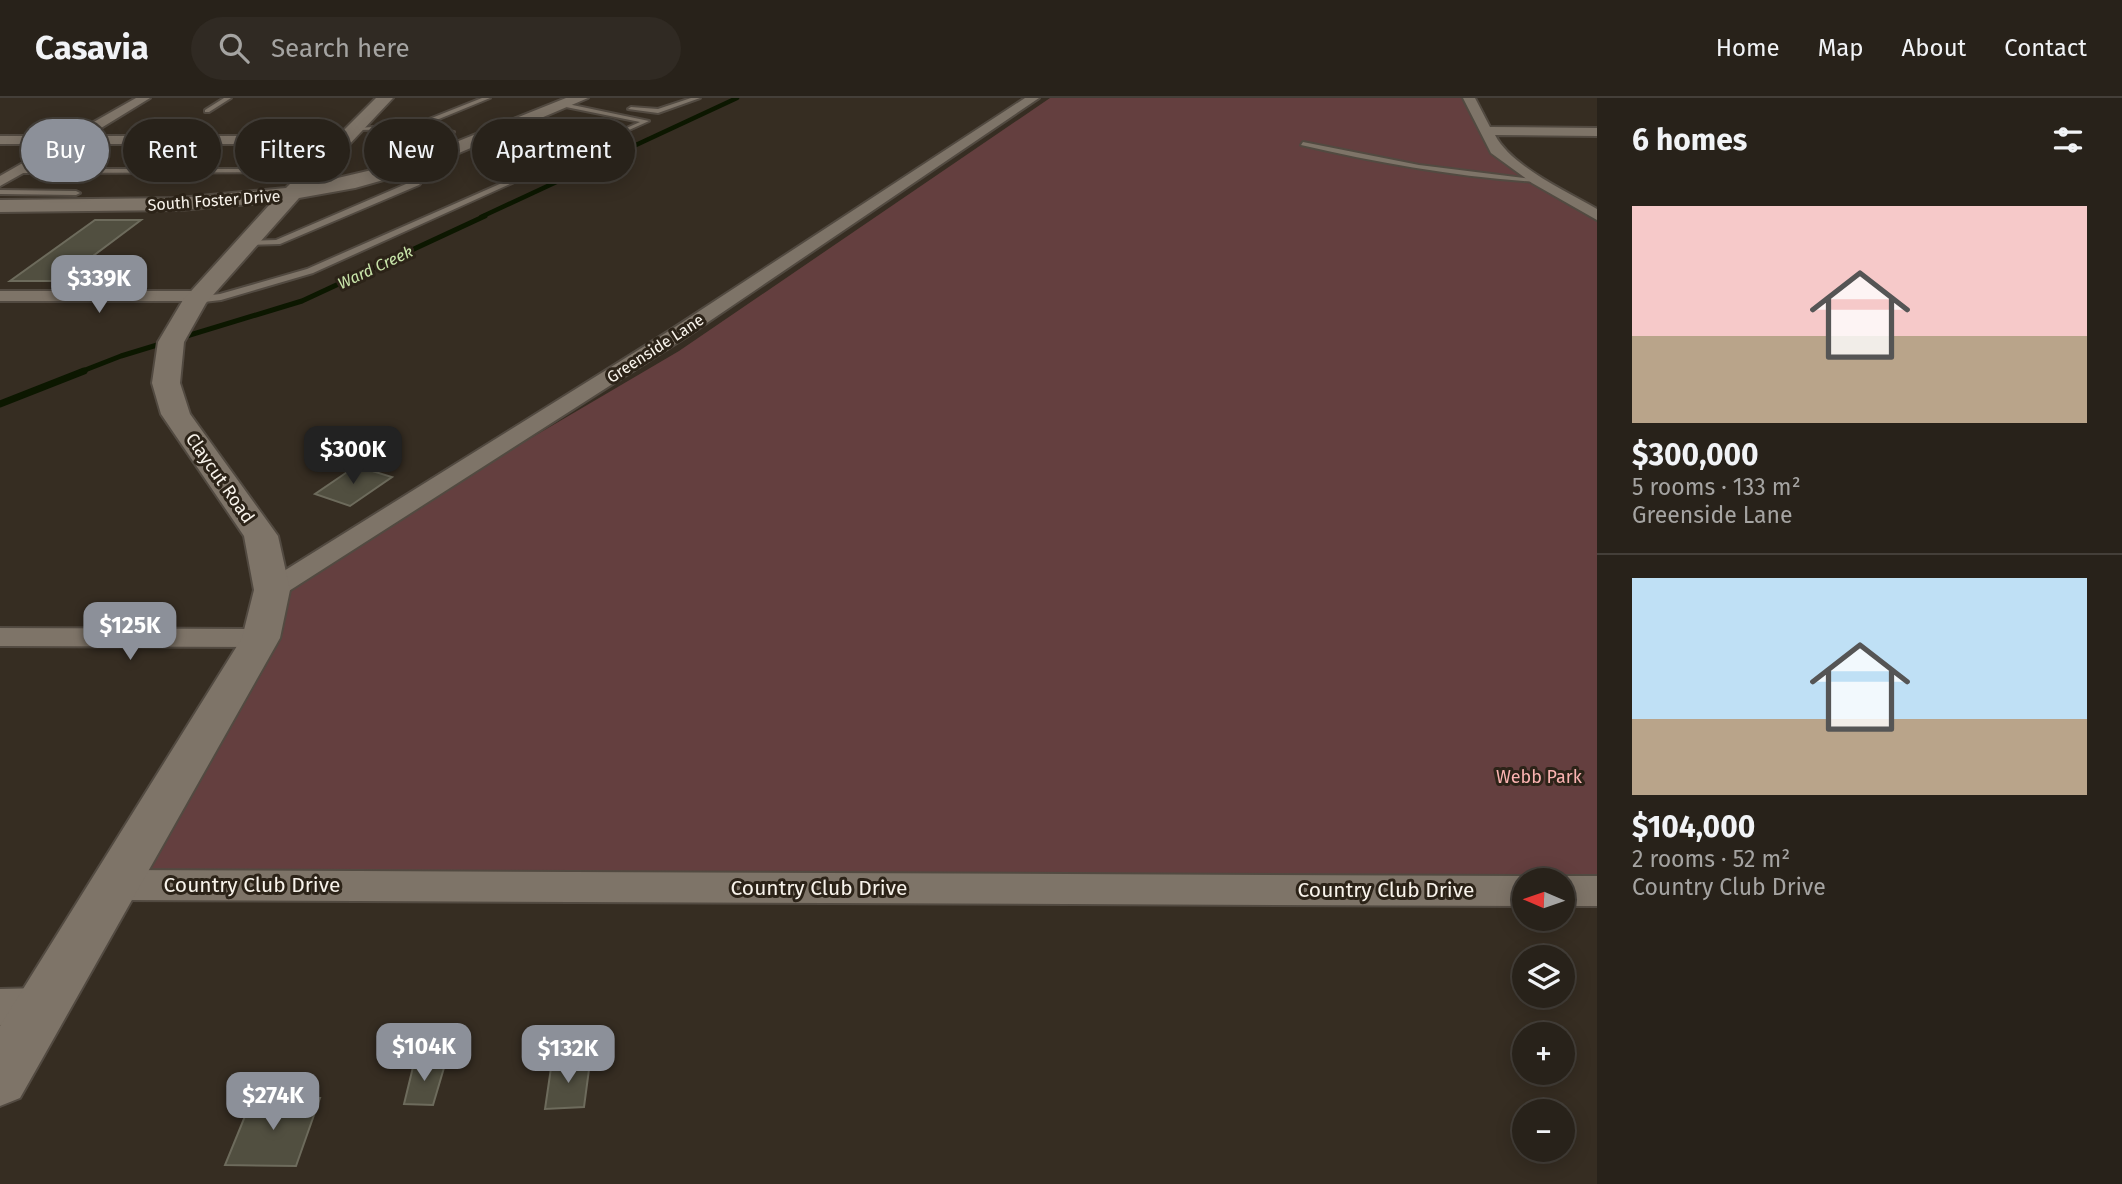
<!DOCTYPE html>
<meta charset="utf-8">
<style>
:root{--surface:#28221a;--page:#302a23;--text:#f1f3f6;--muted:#a5a4a2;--line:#443f39;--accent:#8c9099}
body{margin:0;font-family:"Fira Sans",sans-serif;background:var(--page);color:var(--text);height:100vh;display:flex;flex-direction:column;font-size:26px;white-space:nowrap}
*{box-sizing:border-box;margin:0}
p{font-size:23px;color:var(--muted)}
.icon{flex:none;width:38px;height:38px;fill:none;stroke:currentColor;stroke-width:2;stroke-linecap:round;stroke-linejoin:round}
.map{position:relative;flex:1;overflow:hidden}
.panel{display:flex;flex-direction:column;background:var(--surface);width:525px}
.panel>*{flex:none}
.top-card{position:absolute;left:21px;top:21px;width:665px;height:63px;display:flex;gap:14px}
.needle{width:46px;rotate:272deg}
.fabs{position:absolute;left:1512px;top:770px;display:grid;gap:14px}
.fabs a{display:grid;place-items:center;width:63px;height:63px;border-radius:50%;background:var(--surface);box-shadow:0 4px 18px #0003,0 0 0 2px var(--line);font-size:35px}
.price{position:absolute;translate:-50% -60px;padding:0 16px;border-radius:14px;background:var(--accent);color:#fff;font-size:23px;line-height:46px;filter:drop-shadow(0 2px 4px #0008)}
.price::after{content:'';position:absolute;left:50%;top:42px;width:21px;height:16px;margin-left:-10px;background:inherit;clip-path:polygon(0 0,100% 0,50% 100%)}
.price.active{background:#222;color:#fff}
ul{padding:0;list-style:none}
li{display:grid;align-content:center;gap:14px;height:371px;padding:0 35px}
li+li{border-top:2px solid var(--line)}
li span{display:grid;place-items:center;height:217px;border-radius:0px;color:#555}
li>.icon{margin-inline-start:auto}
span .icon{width:126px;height:126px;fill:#fffc;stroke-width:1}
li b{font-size:30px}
h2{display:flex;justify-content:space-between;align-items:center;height:84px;padding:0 35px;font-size:30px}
.chip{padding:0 24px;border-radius:32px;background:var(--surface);box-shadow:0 4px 18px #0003,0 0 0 2px var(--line);font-size:24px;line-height:63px}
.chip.active{background:var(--accent);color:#fff}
header{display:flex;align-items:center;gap:42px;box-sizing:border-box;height:98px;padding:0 35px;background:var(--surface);border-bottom:2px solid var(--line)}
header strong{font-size:33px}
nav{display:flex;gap:38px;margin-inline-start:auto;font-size:24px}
.search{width:490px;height:63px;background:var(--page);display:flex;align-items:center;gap:18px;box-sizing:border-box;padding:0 24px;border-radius:38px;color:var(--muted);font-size:26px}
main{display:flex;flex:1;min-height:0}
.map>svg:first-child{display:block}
</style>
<header>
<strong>Casavia</strong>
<div class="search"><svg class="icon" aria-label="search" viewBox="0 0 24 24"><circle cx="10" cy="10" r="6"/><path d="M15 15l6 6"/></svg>Search here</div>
<nav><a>Home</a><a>Map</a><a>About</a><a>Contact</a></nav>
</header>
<main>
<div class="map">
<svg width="1597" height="1086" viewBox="0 0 1597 1086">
<rect width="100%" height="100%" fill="#362d22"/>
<path fill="#643f3f" d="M1050 0H1470L1496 52 1597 114V795H1563V782H1524V795L113 787 272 492 679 253Z"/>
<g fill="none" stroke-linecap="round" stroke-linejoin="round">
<path stroke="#0c1700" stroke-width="4.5" d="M481 119 737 0"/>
<path stroke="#0c1700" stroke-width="5" d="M80 274 121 258 302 203 485 118"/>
<path stroke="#0c1700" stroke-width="7" d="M0 306 84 273"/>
</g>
<path fill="#514f40" stroke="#6d6b5c" stroke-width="2" d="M95 122H141L93 158H99L69 183H10Z
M356 368 392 379 350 408 315 396Z
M446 963 433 1007 404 1006 414 965Z
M552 963 590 964 584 1009 545 1011Z
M320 1000 296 1068 225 1067 252 1001Z"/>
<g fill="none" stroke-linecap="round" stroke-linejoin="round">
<defs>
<path id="lane" d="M224 0H231L209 14H205V12Z
M482 0H490L422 28 454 34 452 37 416 31 357 32 354 30 414 27Z
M691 0H700L658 15 628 11 631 9 658 11Z
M563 5 649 23 313 175 221 202 195 205 191 202 195 199 220 196 307 171 640 24 561 8Z
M1303 44 1419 67 1541 82 1537 84C1457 79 1379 65 1301 47Z
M409 66H413L428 76 419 87 280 146 244 147 240 145 244 143 276 142 413 83 421 76 409 68Z
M315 71 317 74 18 75 15 73 18 71Z
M0 92 76 93 80 95 76 97 0 96Z"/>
<path id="street" d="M136 0H150L88 38H345L351 42 345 46H75L0 88V78L56 46H0V38H69Z
M1025 0H1039L686 239 281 498 272 500 263 498 259 492 263 486 672 231Z
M1463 0H1475L1490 29 1597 30V38L1495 37C1512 69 1566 93 1597 111V122L1532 85 1491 55Z
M0 193H198L207 198 198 203H0Z
M0 530 261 531 271 533 275 540 271 547 261 549 0 548Z
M113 772 1524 778 1536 782H1524V808L113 802 101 798 95 787 101 776Z
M1563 778H1597V808H1563V782H1551Z
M42 890 56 895 61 908 56 921 42 926 0 927V891Z"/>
<path id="secondary" d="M376 0H393L312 86 406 64 566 0H588L419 72 355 90 299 100 206 205 184 244 180 285 190 316 278 438 290 492 280 540 20 1000 0 1008V928L242 540 254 492 244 438 161 316 152 285 158 244 183 202 272 104 179 112 0 114V102L179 100 286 90Z"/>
</defs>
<use href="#lane" stroke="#524a41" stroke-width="4"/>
<use href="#street" stroke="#524a41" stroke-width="4"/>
<use href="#secondary" stroke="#524a41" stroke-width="4"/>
<use href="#lane" fill="#7e7468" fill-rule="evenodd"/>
<use href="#street" fill="#7e7468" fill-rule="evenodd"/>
<use href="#secondary" fill="#7e7468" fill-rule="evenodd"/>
</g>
<g text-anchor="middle" stroke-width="6" stroke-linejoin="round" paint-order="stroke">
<g font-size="16" fill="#f8f3eb" stroke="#2c2318">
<text transform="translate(214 102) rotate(-4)" y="6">South Foster Drive</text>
<text transform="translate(655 250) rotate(-33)" y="6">Greenside Lane</text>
</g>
<g font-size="16" font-style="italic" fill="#c8e4a9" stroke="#2c2318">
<text transform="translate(375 169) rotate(-25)" y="6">Ward Creek</text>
</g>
<g font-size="18" fill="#f8f3eb" stroke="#2c2318">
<text transform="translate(220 380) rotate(55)" y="6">Claycut Road</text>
</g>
<g font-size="18" fill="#fab3b1" stroke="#2c2318">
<text x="1539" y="685">Webb Park</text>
</g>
<g font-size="21" fill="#f8f3eb" stroke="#2c2318">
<text x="252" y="794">Country Club Drive</text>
<text x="819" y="797">Country Club Drive</text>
<text x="1386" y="799">Country Club Drive</text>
</g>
</g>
</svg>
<div class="fabs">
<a><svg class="needle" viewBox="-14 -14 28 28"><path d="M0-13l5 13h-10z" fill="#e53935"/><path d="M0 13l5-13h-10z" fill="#a5a4a2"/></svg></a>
<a><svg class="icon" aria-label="layers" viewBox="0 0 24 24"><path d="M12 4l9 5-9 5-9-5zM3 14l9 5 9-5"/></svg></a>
<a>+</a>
<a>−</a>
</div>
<b class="price" style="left:99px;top:217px">$339K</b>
<b class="price active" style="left:353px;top:388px">$300K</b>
<b class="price" style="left:130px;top:564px">$125K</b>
<b class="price" style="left:424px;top:985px">$104K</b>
<b class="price" style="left:568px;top:987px">$132K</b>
<b class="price" style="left:273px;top:1034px">$274K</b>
<div class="top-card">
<a class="chip active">Buy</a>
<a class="chip">Rent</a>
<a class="chip">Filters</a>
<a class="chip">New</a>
<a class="chip">Apartment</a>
</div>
</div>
<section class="panel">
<h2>6 homes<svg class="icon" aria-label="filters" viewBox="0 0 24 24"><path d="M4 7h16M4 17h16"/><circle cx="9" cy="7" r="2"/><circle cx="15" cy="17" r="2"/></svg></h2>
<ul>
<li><span style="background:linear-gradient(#f6c9c9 60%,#b9a48a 0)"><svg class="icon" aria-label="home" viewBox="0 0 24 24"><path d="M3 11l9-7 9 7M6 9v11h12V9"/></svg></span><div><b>$300,000</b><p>5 rooms · 133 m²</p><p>Greenside Lane</p></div></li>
<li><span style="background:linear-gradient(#bfe0f5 65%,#b9a48a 0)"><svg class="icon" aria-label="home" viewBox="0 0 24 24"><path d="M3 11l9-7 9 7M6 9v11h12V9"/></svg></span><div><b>$104,000</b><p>2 rooms · 52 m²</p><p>Country Club Drive</p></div></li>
</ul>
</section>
</main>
